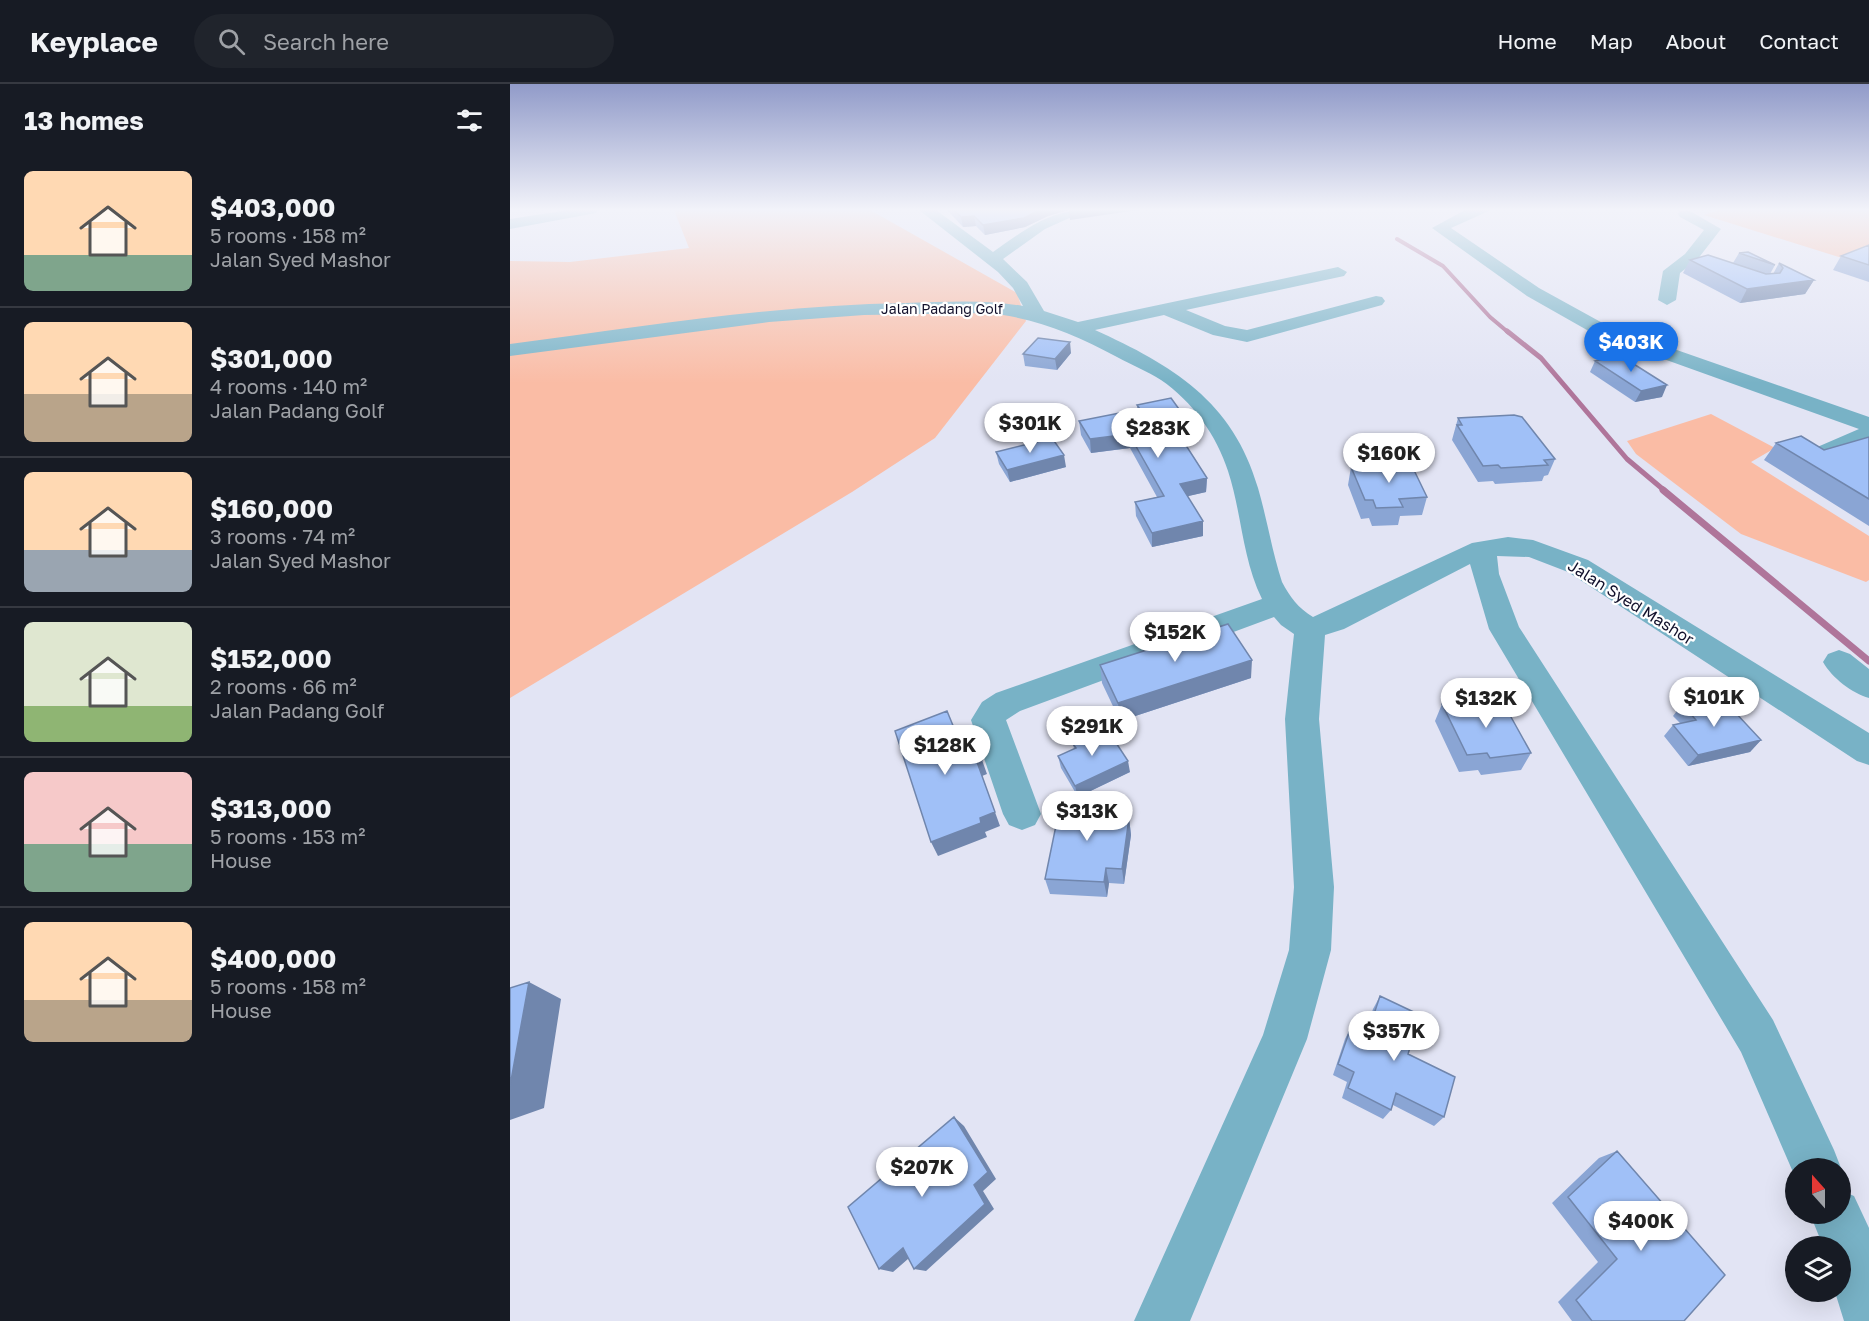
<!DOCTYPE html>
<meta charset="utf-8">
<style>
:root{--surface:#171b24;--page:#20242c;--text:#f1f3f6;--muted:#9ea1a6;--line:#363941;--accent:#1a73e8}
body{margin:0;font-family:"Golos Text",sans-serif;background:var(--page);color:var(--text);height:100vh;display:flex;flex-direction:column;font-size:22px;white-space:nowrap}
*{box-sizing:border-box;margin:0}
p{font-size:20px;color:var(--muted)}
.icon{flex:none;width:33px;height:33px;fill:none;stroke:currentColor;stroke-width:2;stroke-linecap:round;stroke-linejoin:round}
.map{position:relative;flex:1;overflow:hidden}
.side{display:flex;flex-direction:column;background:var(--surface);width:510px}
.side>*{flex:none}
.needle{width:39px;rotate:339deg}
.fabs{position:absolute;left:1275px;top:1074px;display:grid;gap:12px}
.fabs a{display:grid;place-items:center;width:66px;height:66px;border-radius:50%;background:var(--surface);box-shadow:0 6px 24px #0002;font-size:30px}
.price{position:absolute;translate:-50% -51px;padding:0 14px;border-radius:21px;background:#fff;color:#222;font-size:20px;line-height:39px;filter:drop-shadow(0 2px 3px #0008)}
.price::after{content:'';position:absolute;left:50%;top:36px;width:18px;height:14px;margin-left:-9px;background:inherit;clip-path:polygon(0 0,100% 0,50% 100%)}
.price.current{background:var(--accent);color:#fff}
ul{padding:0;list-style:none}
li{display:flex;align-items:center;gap:18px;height:150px;padding:0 24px}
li+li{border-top:2px solid var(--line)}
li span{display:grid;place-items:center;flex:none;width:168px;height:120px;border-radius:9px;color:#555}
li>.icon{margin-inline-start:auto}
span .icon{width:72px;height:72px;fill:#fffc;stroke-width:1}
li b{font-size:26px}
h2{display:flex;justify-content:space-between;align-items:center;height:72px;padding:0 24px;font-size:26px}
header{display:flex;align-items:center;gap:36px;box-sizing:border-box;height:84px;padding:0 30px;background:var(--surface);border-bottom:2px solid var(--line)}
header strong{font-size:28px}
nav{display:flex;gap:33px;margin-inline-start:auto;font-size:21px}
.search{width:420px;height:54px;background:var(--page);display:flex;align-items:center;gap:15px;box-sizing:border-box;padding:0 21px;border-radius:33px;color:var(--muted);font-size:22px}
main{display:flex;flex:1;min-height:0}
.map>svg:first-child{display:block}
</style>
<header>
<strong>Keyplace</strong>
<div class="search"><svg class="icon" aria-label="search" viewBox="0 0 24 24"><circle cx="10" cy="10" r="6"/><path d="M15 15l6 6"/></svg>Search here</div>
<nav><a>Home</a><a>Map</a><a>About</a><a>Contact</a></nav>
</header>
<main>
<section class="side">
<h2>13 homes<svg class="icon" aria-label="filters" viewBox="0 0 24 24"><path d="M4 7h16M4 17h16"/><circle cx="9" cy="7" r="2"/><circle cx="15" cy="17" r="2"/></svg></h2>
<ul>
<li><span style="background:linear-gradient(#ffd9b3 70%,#7fa58c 0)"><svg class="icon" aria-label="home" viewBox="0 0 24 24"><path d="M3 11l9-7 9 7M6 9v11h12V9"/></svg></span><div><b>$403,000</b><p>5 rooms · 158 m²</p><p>Jalan Syed Mashor</p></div></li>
<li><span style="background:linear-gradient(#ffd9b3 60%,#b9a48a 0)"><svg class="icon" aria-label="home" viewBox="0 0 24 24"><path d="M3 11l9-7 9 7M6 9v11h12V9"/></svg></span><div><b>$301,000</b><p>4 rooms · 140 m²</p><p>Jalan Padang Golf</p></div></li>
<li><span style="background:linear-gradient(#ffd9b3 65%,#9aa5b1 0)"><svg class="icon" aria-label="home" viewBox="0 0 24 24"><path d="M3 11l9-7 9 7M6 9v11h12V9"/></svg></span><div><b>$160,000</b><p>3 rooms · 74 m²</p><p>Jalan Syed Mashor</p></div></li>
<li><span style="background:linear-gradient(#dfe7d0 70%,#8fb573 0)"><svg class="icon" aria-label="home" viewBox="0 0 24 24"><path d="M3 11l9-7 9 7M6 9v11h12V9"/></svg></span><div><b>$152,000</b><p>2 rooms · 66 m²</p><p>Jalan Padang Golf</p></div></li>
<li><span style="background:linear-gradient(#f6c9c9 60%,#7fa58c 0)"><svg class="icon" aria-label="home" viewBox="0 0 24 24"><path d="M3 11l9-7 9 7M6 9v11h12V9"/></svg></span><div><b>$313,000</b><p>5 rooms · 153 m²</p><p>House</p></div></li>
<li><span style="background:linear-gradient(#ffd9b3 65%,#b9a48a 0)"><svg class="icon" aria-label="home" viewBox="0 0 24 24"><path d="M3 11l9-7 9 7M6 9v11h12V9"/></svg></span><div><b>$400,000</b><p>5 rooms · 158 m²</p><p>House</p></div></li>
</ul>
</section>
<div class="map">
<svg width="1359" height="1237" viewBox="0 0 1359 1237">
<rect width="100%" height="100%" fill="#e2e4f4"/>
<path fill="#fabca5" d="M164 126H360L507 209 516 237 425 354 342 408 0 614V177L60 178 179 164Z
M1209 126H1359V164L1332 174 1194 131Z
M1201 330 1265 364 1241 378 1359 452V496L1356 498 1231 450 1126 370 1117 357Z"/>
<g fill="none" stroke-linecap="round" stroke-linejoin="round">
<path stroke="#af759a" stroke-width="4" d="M887 155 933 182 980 233 999 249"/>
<path stroke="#af759a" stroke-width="5" d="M997 247 1031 274 1117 375 1155 407"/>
<path stroke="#af759a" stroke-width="7" d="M1153 406 1359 577"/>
<path fill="#78b2c6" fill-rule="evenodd" d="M59 126H88L86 129 0 145V135Z
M409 126H426L483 168C513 147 539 126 577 126L535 145 493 175 517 198 534 227 568 238 828 183 837 188 834 192 676 226 715 242 737 246 866 212 872 213 875 217 872 221 737 258 703 251 654 231 585 246C662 281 723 317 748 404 757 435 762 467 772 498 780 513 788 524 803 533L962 459 998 453 1023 456 1078 476 1359 649V681L1347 677 1058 488 1019 473 987 472 989 490 1009 543 1263 936 1324 1066 1331 1084 1330 1086 1286 1084V1095L1231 968 979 545 960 480 834 545 815 551 809 635 824 803 821 866 797 955 680 1237H624L753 951 779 866 784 803 775 635 784 550 771 541 764 533 510 627 496 636 531 730 525 741 512 746 499 741 493 730 461 636 472 618 486 609 752 515C732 474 732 430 718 387 707 352 682 317 651 296 637 287 622 281 607 273 565 250 525 234 478 229L354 231 259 238 0 272V260C131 243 262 221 395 219 434 218 474 215 513 222L503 204 488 188Z
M955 126H981L941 144 1029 204 1098 242 1359 333V357L1321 374H1305L1301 369 1305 364 1349 345 1084 250 1017 212 922 144Z
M1170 127H1180L1211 145 1187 176 1170 189 1166 216 1157 221 1148 216 1153 187 1175 170 1194 146 1170 133 1168 130Z
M1329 566 1340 570 1359 585V614C1342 609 1322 594 1313 578L1318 570Z
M1330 1106 1344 1112 1359 1144V1237H1334L1325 1208H1330V1162H1313L1300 1130H1330Z"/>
</g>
<path fill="#8aa5d4" d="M437 126H558L538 132 515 143 475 151 466 142 453 143Z
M1359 161V198L1323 186 1331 172Z
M1229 169 1265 181 1260 190H1263L1269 179 1304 196 1295 210 1230 219 1173 189 1180 176 1223 179Z
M561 269 547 286 515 282 513 270Z
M1085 277 1152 313 1125 318 1080 288Z
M627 321 684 346V360L676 361 697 394 696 408 678 412 693 452 642 463 626 432 625 418 647 413 620 364 581 369 571 351 569 337 627 326Z
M948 334 1045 375 1038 391 1034 392 1032 397 985 400 983 397 968 398 942 356Z
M1359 353V442L1254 376 1266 359 1314 366Z
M486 368 556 383 500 398 489 380Z
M841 383 917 413 912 431 890 432 888 441 862 442 859 434 851 435 838 401Z
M590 581 741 594 610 637 592 599Z
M932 620 986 626 1021 669 1011 686 971 691 968 686 949 688 925 637Z
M1172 620 1216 629 1251 656 1240 668 1178 682 1154 652 1163 641 1170 639 1163 632Z
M563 660 620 688 568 713 551 684 548 672 564 665Z
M608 734H619L621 751 614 800 599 799 597 813 540 810 535 795Z
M870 912 898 970 934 1033 924 1042 883 1021 881 1026 873 1035 832 1014 837 998 823 991 835 955 841 943 855 950 863 925Z
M1107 1067 1174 1237H1062L1048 1218 1088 1178 1042 1119 1089 1074Z"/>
<path fill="#7086ad" d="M529 126H558L538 132 515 143 475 151 473 141Z
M562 126H628L560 136 559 127Z
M464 132 466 142 453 143 451 133Z
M1304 196 1295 210 1230 219 1237 205Z
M560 258 561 269 547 286 545 275Z
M1157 301 1152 313 1125 318 1131 307Z
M684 346V360L668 363V349Z
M619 350 620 364 581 369 580 355Z
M554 371 556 383 500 398 497 386Z
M697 394 696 408 670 414V400Z
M693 437V452L642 463V449Z
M742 576 741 594 610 637 608 619Z
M1251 656 1240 668 1178 682 1188 671Z
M472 676 477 690 472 692 490 742 475 748 477 753 428 772 421 758 470 734 467 678Z
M618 677 620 688 568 713 565 702Z
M606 720 608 737 604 734Z
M619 734 621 751 614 800 612 785Z
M596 784 599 799 597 813 594 798Z
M19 898 51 915 34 1024 0 1036V1002Z
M444 1033 454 1042 486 1095 473 1107 484 1125 416 1187 404 1185 464 1101Z
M393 1164 406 1168 383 1188 369 1185Z"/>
<path fill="#a0c0f7" stroke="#7086ad" stroke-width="1.5" d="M444 126H529L514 134 473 141 464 132 451 133Z
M1359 161V181L1331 172Z
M1238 168 1265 181 1229 169Z
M1198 171 1256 190 1270 189 1273 184 1269 179 1304 196 1237 205 1180 176Z
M528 254 560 258 545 275 513 270Z
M1111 272 1157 301 1131 307 1085 277Z
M661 314 684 346 668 349 697 394 670 400 693 437 642 449 625 418 654 412 619 350 580 355 569 337 630 325 627 321Z
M1004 331 1012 333 1045 375 1034 376 1038 381 991 384 988 381 973 382 947 341H952L948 334Z
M1291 352 1314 366 1359 353V415L1266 359Z
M542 354 554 371 497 386 486 368Z
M901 380 917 413 889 415 893 423 866 424 863 416H855L841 383Z
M718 540 742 576 608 619 590 581Z
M980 614 986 626 996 624 1021 669 980 674 977 669 957 671 932 620Z
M1202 614 1216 629 1224 627 1251 656 1188 671 1163 641 1186 636 1172 620Z
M437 627 449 656 462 651 472 676 467 678 485 728 470 734 471 739 421 758 385 647Z
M597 645 618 677 565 702 548 672 566 664 563 660Z
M551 717 606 720 604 734H619L612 785 596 784 594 798 535 795Z
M19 898 0 1002V904Z
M870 912 910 931 898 970 945 993 934 1033 886 1009 881 1026 838 1004 844 988 828 980 841 943 857 951Z
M444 1033 478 1088 464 1101 475 1120 404 1185 393 1164 369 1185 338 1123Z
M1107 1067 1215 1191 1174 1237H1082L1066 1216 1107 1175 1058 1113Z"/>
<linearGradient id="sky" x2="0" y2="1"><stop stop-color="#919bc9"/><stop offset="0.42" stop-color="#f2f3fa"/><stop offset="1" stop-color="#f2f3fa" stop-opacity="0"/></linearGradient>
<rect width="1359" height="299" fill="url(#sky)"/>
<g text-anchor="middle" stroke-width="4.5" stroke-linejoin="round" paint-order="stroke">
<g font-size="14" fill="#12112c" stroke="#fff">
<text x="432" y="230">Jalan Padang Golf</text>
</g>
<g font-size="16" fill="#12112c" stroke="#fff">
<text transform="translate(1121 518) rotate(32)" y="6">Jalan Syed Mashor</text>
</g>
</g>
</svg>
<div class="fabs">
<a><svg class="needle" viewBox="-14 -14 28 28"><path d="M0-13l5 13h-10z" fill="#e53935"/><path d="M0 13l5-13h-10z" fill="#9ea1a6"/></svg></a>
<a><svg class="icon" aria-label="layers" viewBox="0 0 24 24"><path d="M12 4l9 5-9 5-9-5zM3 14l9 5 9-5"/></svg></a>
</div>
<b class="price current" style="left:1121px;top:289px">$403K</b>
<b class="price" style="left:520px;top:370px">$301K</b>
<b class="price" style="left:648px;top:375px">$283K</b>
<b class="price" style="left:879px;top:400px">$160K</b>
<b class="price" style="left:665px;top:579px">$152K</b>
<b class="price" style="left:1204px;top:644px">$101K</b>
<b class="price" style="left:976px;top:645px">$132K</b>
<b class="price" style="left:582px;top:673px">$291K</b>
<b class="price" style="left:435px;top:692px">$128K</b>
<b class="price" style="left:577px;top:758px">$313K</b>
<b class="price" style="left:884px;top:978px">$357K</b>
<b class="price" style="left:412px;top:1114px">$207K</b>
<b class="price" style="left:1131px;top:1168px">$400K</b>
</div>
</main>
